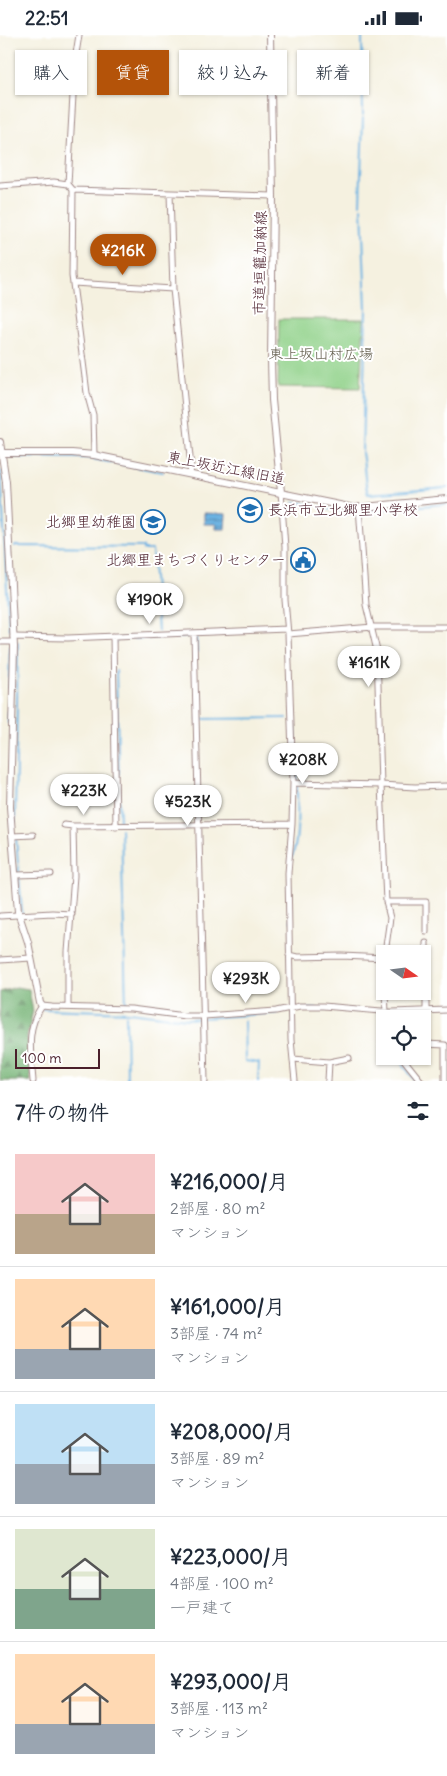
<!DOCTYPE html>
<html lang="ja">
<meta charset="utf-8">
<style>
:root{--surface:#fff;--page:#f2f2f3;--text:#1f2937;--muted:#747a83;--line:#e0e1e3;--accent:#b45309}
body{margin:0;font-family:Delius,"Klee One",sans-serif;background:var(--page);color:var(--text);height:100vh;display:flex;flex-direction:column;font-size:19px;white-space:nowrap}
*{box-sizing:border-box;margin:0}
p{font-size:16px;color:var(--muted)}
.icon{flex:none;width:28px;height:28px;fill:none;stroke:currentColor;stroke-width:2;stroke-linecap:round;stroke-linejoin:round}
.map{position:relative;height:1046px;overflow:hidden}
.drawer{display:flex;flex-direction:column;background:var(--surface);flex:1}
.drawer>*{flex:none}
.hud{position:absolute;left:15px;top:15px;width:418px;height:45px;display:flex;gap:10px}
.needle{width:32px;rotate:104deg}
.fabs{position:absolute;left:376px;top:910px;display:grid;gap:10px}
.fabs a{display:grid;place-items:center;width:55px;height:55px;border-radius:0px;background:var(--surface);box-shadow:0 1px 4px #0004;font-size:25px}
.scale{position:absolute;left:15px;bottom:12px;width:85px;box-sizing:border-box;padding-left:5px;border:2px solid #4a1f2b;border-top:0;font-size:14px;line-height:18px;white-space:nowrap;color:#4a1f2b;-webkit-text-stroke:4px #fff;paint-order:stroke}
.price{position:absolute;translate:-50% -42px;padding:0 11px;border-radius:18px;background:#fff;color:#222;font-size:16px;line-height:32px;filter:drop-shadow(0 1px 2px #0008)}
.price::after{content:'';position:absolute;left:50%;top:30px;width:15px;height:11px;margin-left:-8px;background:inherit;clip-path:polygon(0 0,100% 0,50% 100%)}
.price.active{background:var(--accent);color:#fff}
ul{padding:0;list-style:none}
li{display:flex;align-items:center;gap:15px;height:125px;padding:0 15px}
li+li{border-top:1px solid var(--line)}
li span{display:grid;place-items:center;flex:none;width:140px;height:100px;border-radius:0px;color:#555}
li>.icon{margin-inline-start:auto}
span .icon{width:60px;height:60px;fill:#fffc;stroke-width:1}
li b{font-size:21px}
h2{display:flex;justify-content:space-between;align-items:center;height:60px;padding:0 15px;font-size:21px}
.chip{padding:0 18px;border-radius:0px;background:var(--surface);box-shadow:0 1px 4px #0004;font-size:18px;line-height:45px}
.chip.active{background:var(--accent);color:#fff}
.status{display:flex;justify-content:space-between;align-items:center;height:35px;padding:0 25px;background:var(--surface);direction:ltr}
.status svg{height:14px;fill:currentColor}
.map>svg:first-child{display:block}
</style>
<div class="status"><b>22:51</b><svg viewBox="0 0 49 12"><path d="M0 12V9h3v3zM5 12V6h3v6zM10 12V3h3v9zM15 12V0h3v12zM26 1h20v11H26zM47 4h2v5h-2z"/></svg></div>
<div class="map">
<svg width="447" height="1046" viewBox="0 0 447 1046">
<defs>
<pattern id="forest-firs" width="22" height="20" patternUnits="userSpaceOnUse" patternTransform="scale(1.25)"><rect width="22" height="20" fill="#74b375"/><path d="M5 1l3.5 6h-7zM16 11l3.5 6h-7z" fill="#619160"/></pattern>
<pattern id="water-rules" width="6" height="5" patternUnits="userSpaceOnUse" patternTransform="scale(1.25)"><rect width="6" height="5" fill="#6bb2e2"/><path d="M0 2.5h6" fill="none" stroke="#5a90b7"/></pattern>
</defs>
<rect width="100%" height="100%" fill="#fff"/>
<filter id="ink" filterUnits="userSpaceOnUse"><feTurbulence type="fractalNoise" baseFrequency=".02" numOctaves="2"/><feDisplacementMap in="SourceGraphic" scale="10" xChannelSelector="R" yChannelSelector="G"/><feConvolveMatrix kernelMatrix="1 2 1 2 8 2 1 2 1" color-interpolation-filters="sRGB"/></filter>
<filter id="wash" filterUnits="userSpaceOnUse"><feTurbulence type="fractalNoise" baseFrequency=".0096" numOctaves="4" result="noise"/><feDisplacementMap in="SourceGraphic" scale="20" xChannelSelector="R" yChannelSelector="G"/><feGaussianBlur stdDeviation="1.12" result="paint"/><feColorMatrix in="noise" values="0 0 0 0 0 0 0 0 0 0 0 0 0 0 0 0 0 1.4 0 .05"/><feComposite in="paint" operator="in"/></filter>
<g filter="url(#wash)">
<rect width="100%" height="100%" fill="#f5f1e0"/>
<path fill="#90d189" stroke="#6d785a" d="M279 284H364L360 353 278 352Z"/>
<path fill="url(#forest-firs)" stroke="#5f6950" d="M16 952 29 954 33 976 27 1002 31 1046H0V957Z"/>
<path fill="url(#water-rules)" stroke="#5a6886" d="M204 478 226 479 225 494H216V489H204Z"/>
<g fill="none" stroke-linecap="round" stroke-linejoin="round">
<path stroke="#6bb2e2" stroke-width="2" d="M362 0 363 80
M360 169 363 83
M362 173 366 274 362 418C365 432 364 446 368 459L447 453
M9 422 87 423 163 437
M1 436 9 594
M294 467 315 470
M321 472 349 479
M361 478 372 475 447 469
M15 511 143 512V515H152L158 596
M196 602 197 617
M115 608 117 604 191 602
M116 635 120 788
M295 683 297 746
M198 684 287 683
M8 688 10 612
M15 787 18 607
M121 794 126 969
M16 803 22 878
M291 823C300 809 297 769 297 751
M291 875V887
M43 974 129 977 187 984 277 978
M297 974H327
M335 974 357 976
M379 978 382 979 385 986
M126 980 127 1046
M244 986 245 1026 259 1028 258 1046
M397 1021 415 1046"/>
</g>
</g>
<g filter="url(#ink)">
<g fill="none" stroke-linecap="round" stroke-linejoin="round">
<defs>
<path id="minor" d="M0 151 54 147 68 149
M73 155 68 149 75 25 79 0
M170 158 173 254 191 432 190 439
M73 248 173 254
M94 420 93 380 87 358 72 241 73 155 273 161
M281 457 285 512V565L288 599 293 748 292 789 288 838 291 1005 295 1046
M359 472 366 570 377 616 381 750 415 752 447 751
M194 599 205 1046
M288 599 373 592H447
M113 601 116 792
M13 602 68 603 287 594
M0 607H13
M293 748 381 750 386 867 390 883 385 918V958L386 976 388 984
M64 790 73 791
M12 801 33 800
M16 840 51 839
M386 867H426V896
M0 881 52 878 72 879
M426 908V1009L445 1010V1046
M289 920 297 922 342 921 385 923
M0 925 31 923
M68 972V917L74 841 73 791 292 789
M401 1021 421 1046
M293 1024 329 1027 349 1023
M33 1046C31 1019 25 994 42 971L52 972 131 974 185 981H204L276 976 300 971H323L393 977 447 975
M328 1046 329 1027"/>
<path id="tertiary" d="M270 0 273 161 271 325 272 365 281 457
M0 407 6 447 14 612 10 772 18 877 28 907 40 968 42 971
M0 418H72L94 420 354 473 447 464"/>
</defs>
<use href="#minor" stroke="#a08886" stroke-width="7"/>
<use href="#tertiary" stroke="#a08886" stroke-width="8"/>
<use href="#minor" stroke="#fff" stroke-width="5"/>
<use href="#tertiary" stroke="#fff" stroke-width="6"/>
</g>
</g>
<defs>
<symbol id="school-ring" viewBox="-11 -11 22 22"><circle r="9.5" fill="#fff" stroke="#1f6fb2" stroke-width="1.5"/><path d="M0-5L7-2L0 1L-7-2ZM-4 1L0 2.5L4 1V4Q0 6-4 4Z" fill="#1f6fb2"/></symbol>
<symbol id="civic-ring" viewBox="-11 -11 22 22"><circle r="9.5" fill="#fff" stroke="#1f6fb2" stroke-width="1.5"/><path d="M-.6-6.5H3V-4.5H.6V-3L4-1V1h2V6H-6V1h2V-1L-.6-3ZM-1.2 2.5V6h2.4V2.5Z" fill="#1f6fb2"/></symbol>
</defs>
<g fill-rule="evenodd">
<use href="#school-ring" x="236" y="461" width="28" height="28"/>
<use href="#school-ring" x="139" y="473" width="28" height="28"/>
<use href="#civic-ring" x="289" y="511" width="28" height="28"/>
</g>
<g text-anchor="middle" stroke-width="4" stroke-linejoin="round" paint-order="stroke">
<g font-size="15" fill="#4a1f2b" stroke="#fff">
<text transform="translate(260 228) rotate(-89)" y="5">市道垣籠加納線</text>
<text transform="translate(226 433) rotate(11)" y="5">東上坂近江線旧道</text>
</g>
<g font-size="15" fill="#625d4c" stroke="#fff">
<text x="321" y="324">東上坂山村広場</text>
</g>
<g font-size="15" fill="#4a1f2b" stroke="#fff" text-anchor="end">
<text x="268" y="480" text-anchor="start">長浜市立北郷里小学校</text>
<text x="136" y="492">北郷里幼稚園</text>
<text x="286" y="530">北郷里まちづくりセンター</text>
</g>
</g>
</svg>
<div class="fabs">
<a><svg class="needle" viewBox="-14 -14 28 28"><path d="M0-13l5 13h-10z" fill="#e53935"/><path d="M0 13l5-13h-10z" fill="#747a83"/></svg></a>
<a><svg class="icon" aria-label="locate" viewBox="0 0 24 24"><circle cx="12" cy="12" r="6"/><path d="M12 2v4M12 18v4M2 12h4M18 12h4"/></svg></a>
</div>
<div class="scale">100 m</div>
<b class="price active" style="left:123px;top:241px">¥216K</b>
<b class="price" style="left:150px;top:590px">¥190K</b>
<b class="price" style="left:369px;top:653px">¥161K</b>
<b class="price" style="left:303px;top:750px">¥208K</b>
<b class="price" style="left:84px;top:781px">¥223K</b>
<b class="price" style="left:188px;top:792px">¥523K</b>
<b class="price" style="left:246px;top:969px">¥293K</b>
<div class="hud">
<a class="chip">購入</a>
<a class="chip active">賃貸</a>
<a class="chip">絞り込み</a>
<a class="chip">新着</a>
</div>
</div>
<section class="drawer">
<h2>7件の物件<svg class="icon" aria-label="filters" viewBox="0 0 24 24"><path d="M4 7h16M4 17h16"/><circle cx="9" cy="7" r="2"/><circle cx="15" cy="17" r="2"/></svg></h2>
<ul>
<li><span style="background:linear-gradient(#f6c9c9 60%,#b9a48a 0)"><svg class="icon" aria-label="home" viewBox="0 0 24 24"><path d="M3 11l9-7 9 7M6 9v11h12V9"/></svg></span><div><b>¥216,000/月</b><p>2部屋 · 80 m²</p><p>マンション</p></div></li>
<li><span style="background:linear-gradient(#ffd9b3 70%,#9aa5b1 0)"><svg class="icon" aria-label="home" viewBox="0 0 24 24"><path d="M3 11l9-7 9 7M6 9v11h12V9"/></svg></span><div><b>¥161,000/月</b><p>3部屋 · 74 m²</p><p>マンション</p></div></li>
<li><span style="background:linear-gradient(#bfe0f5 60%,#9aa5b1 0)"><svg class="icon" aria-label="home" viewBox="0 0 24 24"><path d="M3 11l9-7 9 7M6 9v11h12V9"/></svg></span><div><b>¥208,000/月</b><p>3部屋 · 89 m²</p><p>マンション</p></div></li>
<li><span style="background:linear-gradient(#dfe7d0 60%,#7fa58c 0)"><svg class="icon" aria-label="home" viewBox="0 0 24 24"><path d="M3 11l9-7 9 7M6 9v11h12V9"/></svg></span><div><b>¥223,000/月</b><p>4部屋 · 100 m²</p><p>一戸建て</p></div></li>
<li><span style="background:linear-gradient(#ffd9b3 70%,#9aa5b1 0)"><svg class="icon" aria-label="home" viewBox="0 0 24 24"><path d="M3 11l9-7 9 7M6 9v11h12V9"/></svg></span><div><b>¥293,000/月</b><p>3部屋 · 113 m²</p><p>マンション</p></div></li>
</ul>
</section>
